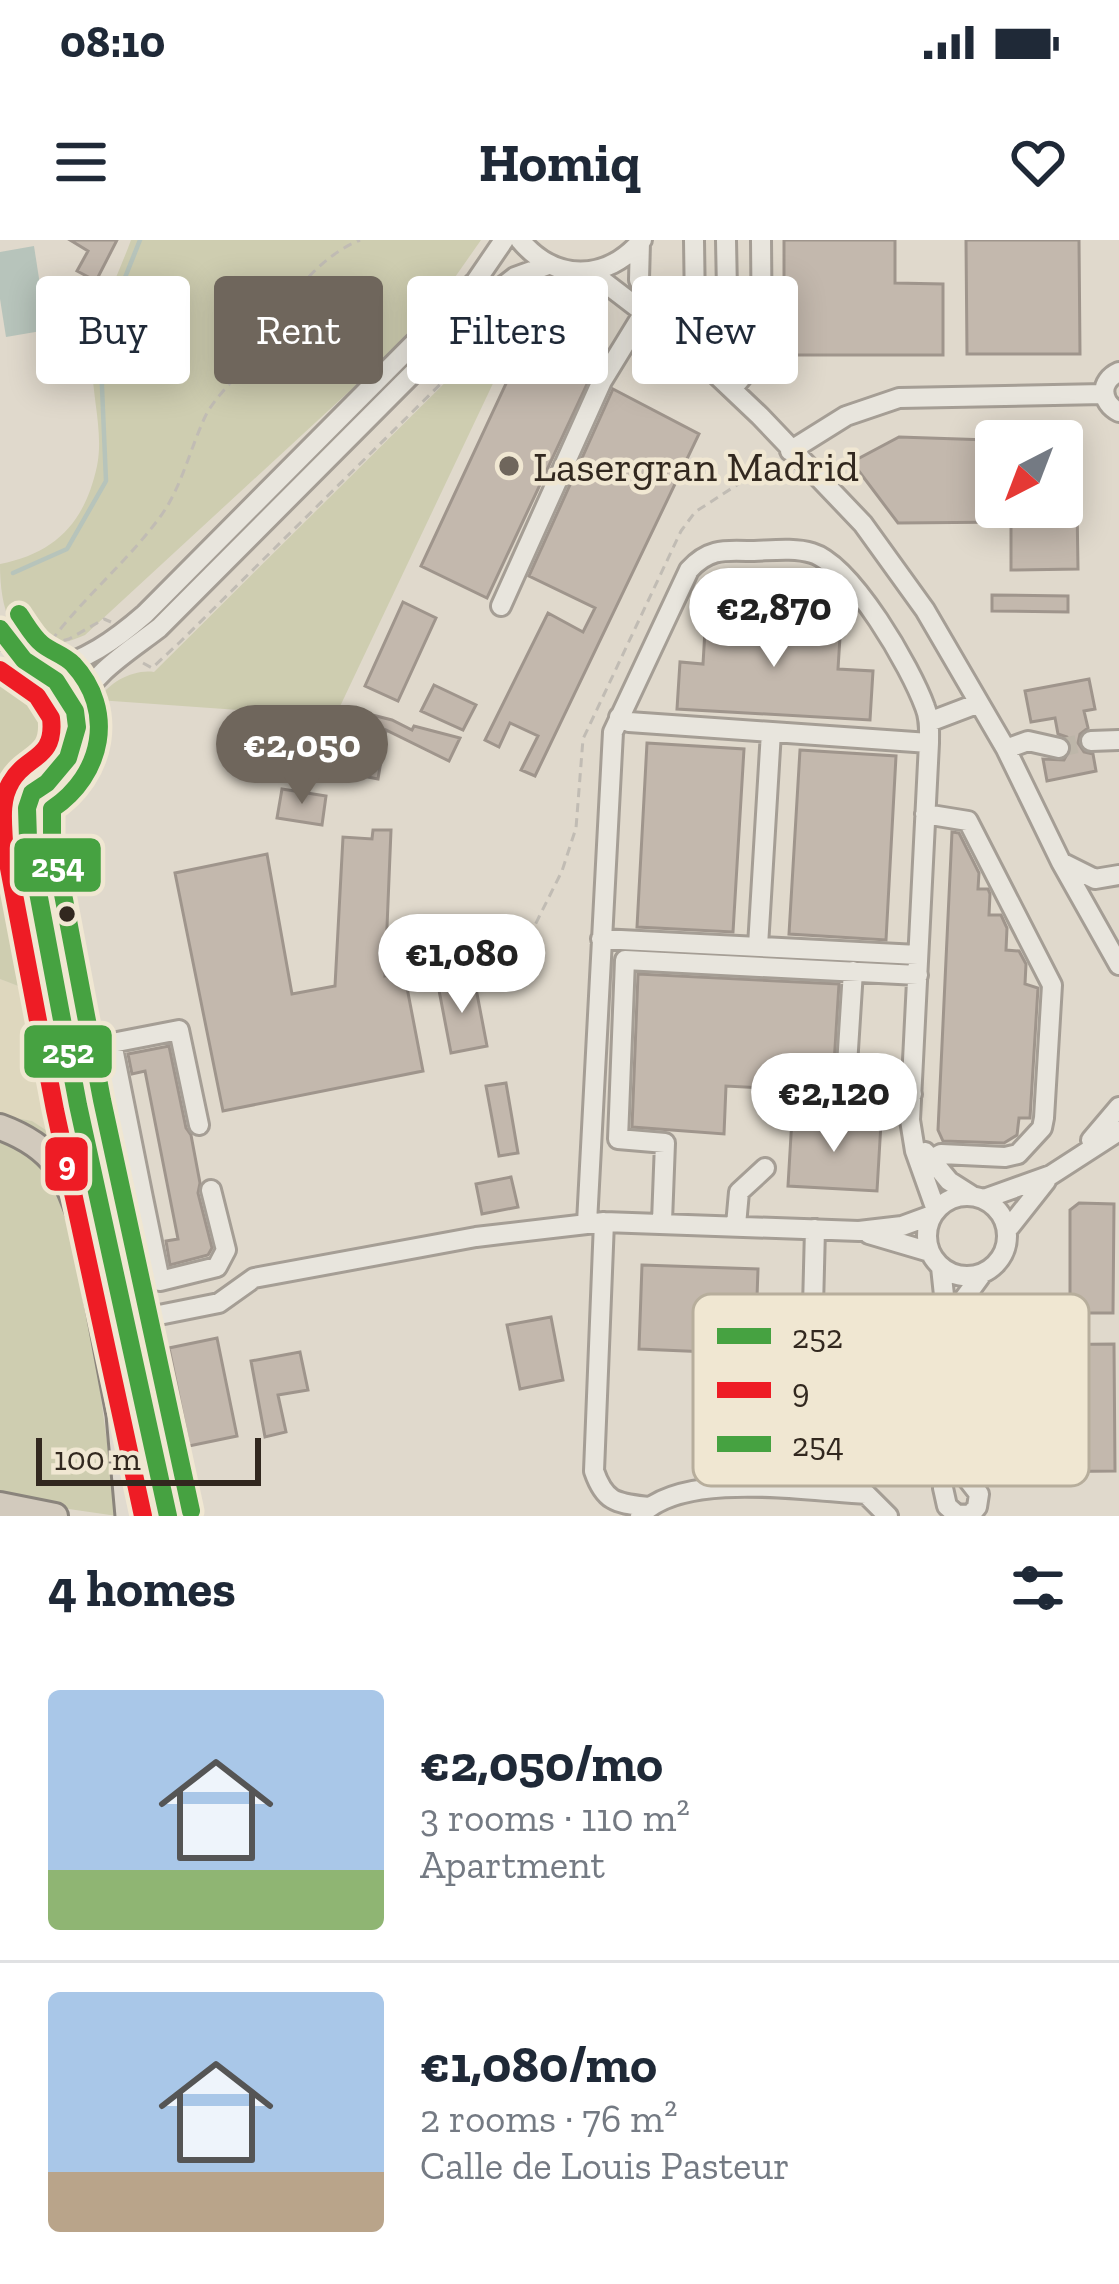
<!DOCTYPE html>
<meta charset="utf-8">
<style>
:root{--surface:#fff;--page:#f2f2f3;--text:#1f2937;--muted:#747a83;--line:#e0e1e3;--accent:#6f665c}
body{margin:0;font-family:"Zilla Slab",serif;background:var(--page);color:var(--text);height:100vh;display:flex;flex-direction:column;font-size:45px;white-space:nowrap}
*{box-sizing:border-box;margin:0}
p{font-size:39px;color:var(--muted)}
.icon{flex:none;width:66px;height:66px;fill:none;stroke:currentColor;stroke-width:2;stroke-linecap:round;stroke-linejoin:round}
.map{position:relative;height:1276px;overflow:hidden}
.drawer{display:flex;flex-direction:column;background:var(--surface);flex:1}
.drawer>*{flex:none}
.hud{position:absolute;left:36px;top:36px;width:1047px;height:108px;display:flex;gap:24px}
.needle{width:78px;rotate:222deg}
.fabs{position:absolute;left:975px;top:180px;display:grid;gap:24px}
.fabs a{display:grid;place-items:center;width:108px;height:108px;border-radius:12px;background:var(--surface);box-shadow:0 6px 30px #0003;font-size:60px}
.scale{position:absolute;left:36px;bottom:30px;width:225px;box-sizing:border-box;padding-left:12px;border:6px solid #32281f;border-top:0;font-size:33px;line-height:42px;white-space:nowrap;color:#32281f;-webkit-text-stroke:9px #f0e7d2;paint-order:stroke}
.price{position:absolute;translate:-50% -102px;padding:0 27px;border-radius:42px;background:#fff;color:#222;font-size:39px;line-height:78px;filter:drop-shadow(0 3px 6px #0008)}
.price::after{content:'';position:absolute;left:50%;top:72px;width:36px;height:27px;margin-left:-18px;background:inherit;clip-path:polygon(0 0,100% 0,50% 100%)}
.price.current{background:var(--accent);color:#fff}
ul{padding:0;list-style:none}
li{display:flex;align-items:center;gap:36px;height:300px;padding:0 48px}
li+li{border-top:3px solid var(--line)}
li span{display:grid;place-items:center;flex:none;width:336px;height:240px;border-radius:12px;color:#555}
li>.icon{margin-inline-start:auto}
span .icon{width:144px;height:144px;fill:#fffc;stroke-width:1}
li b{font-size:51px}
h2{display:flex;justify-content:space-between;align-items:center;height:144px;padding:0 48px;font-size:51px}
.chip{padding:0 42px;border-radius:12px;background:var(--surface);box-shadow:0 6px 30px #0003;font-size:42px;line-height:108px}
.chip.current{background:var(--accent);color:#fff}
.status{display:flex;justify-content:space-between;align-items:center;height:84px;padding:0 60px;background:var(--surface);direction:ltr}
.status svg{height:33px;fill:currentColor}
header{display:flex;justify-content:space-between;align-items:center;height:156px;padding:0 48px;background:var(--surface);font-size:54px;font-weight:700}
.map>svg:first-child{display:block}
</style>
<div class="status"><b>08:10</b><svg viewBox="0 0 49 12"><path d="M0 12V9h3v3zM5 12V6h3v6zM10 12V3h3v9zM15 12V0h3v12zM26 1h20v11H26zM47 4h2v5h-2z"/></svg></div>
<header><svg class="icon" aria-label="menu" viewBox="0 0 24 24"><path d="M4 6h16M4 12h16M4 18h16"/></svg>Homiq<svg class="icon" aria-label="heart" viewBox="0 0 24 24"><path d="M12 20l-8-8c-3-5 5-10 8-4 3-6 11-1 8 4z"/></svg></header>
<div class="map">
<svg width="1119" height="1276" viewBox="0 0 1119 1276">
<rect width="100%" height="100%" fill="#e0d9cc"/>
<path fill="#ded7be" d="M0 739 26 749 35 758 63 901 32 881 0 875Z"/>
<path fill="#cecdb0" d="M131 0H481L439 60 368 134 85 395C19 424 0 383 0 324 56 313 85 282 97 226 105 187 87 144 94 105 100 70 119 33 131 0Z
M525 57 533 59 335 477 98 460C109 442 134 429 154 432L498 90 503 78Z
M15 437C84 457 71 547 0 541V438Z
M0 583 83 953 0 881V875L32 881 63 901 35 758 26 749 0 739Z
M0 898 28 911 49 931 78 987 117 1276 0 1259Z"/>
<path fill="#b7c4bb" d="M34 6 47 90 6 97 0 59V12Z"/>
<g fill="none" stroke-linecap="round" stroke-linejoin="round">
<path stroke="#b7c4bb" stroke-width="4.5" d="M13 333 67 309 106 241 100 100 140 0"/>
</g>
<path fill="#c3b8ad" stroke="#9f958c" stroke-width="3" d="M70 0H117L96 41 77 31 88 11Z
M784 0H895V43L943 44V115H784Z
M966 0H1079L1080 114H967Z
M531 90 596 125 487 358 421 326Z
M613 149 699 194 535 536 521 530 538 496 510 483 499 507 485 500 548 373 583 392 595 368 529 336Z
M899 197 988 200V246H996V267H1062V200H1076L1078 329 1011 330V282L898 283 852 222Z
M992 355 1068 356V372L992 371Z
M403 362 436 378 398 461 365 446Z
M706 373 841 381 838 429 873 431 870 480 677 469 680 422 703 424Z
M1089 439 1095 469 1084 471 1088 488 1080 494 1078 503 1084 512 1093 514 1096 531 1047 541 1043 519 1064 520 1072 505 1067 497 1058 494 1055 478 1031 482 1025 451Z
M434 445 476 465 463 490 421 471Z
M341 467 392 480 412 490 414 486 460 498 449 521 386 490 378 539 347 533 348 510 333 509 330 531 289 524 290 516 279 514 283 491 294 492 297 475 334 482Z
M647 503 744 509 733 692 637 687Z
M800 510 896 516 886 700 789 694Z
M282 549 326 556 322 585 277 578Z
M373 590H391L385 736 404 732 423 831 223 871 175 633 267 614 292 754 335 746 343 597 372 599Z
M952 592 959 593 979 633 978 649H988L990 654 989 675H1001L1007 688 1006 710 1019 711 1026 724 1025 744 1038 748 1030 878H1019L1017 895 1004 903 943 901 938 890Z
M638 734 839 744 833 840 838 852 726 846 724 894 632 887Z
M474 738 487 806 451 813 438 745Z
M169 806 186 888 191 895 200 943 198 953 212 1008 208 1015 170 1025 166 1001 178 999 145 831 132 834 128 814Z
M506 843 518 913 499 916 486 846Z
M792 878 881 883 877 951 788 946Z
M511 937 518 967 482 974 476 944Z
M1079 963 1114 964 1113 1073H1070V970Z
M642 1025 758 1029 755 1114 639 1109Z
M551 1077 563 1140 520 1149 507 1085Z
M217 1098 237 1196 189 1206 169 1108Z
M1114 1104 1115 1231 1010 1232 1009 1105Z
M300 1112 308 1150 278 1155 286 1192 265 1197 251 1121Z"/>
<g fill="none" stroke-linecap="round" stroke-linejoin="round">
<path stroke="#bdb6a9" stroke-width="18" stroke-dasharray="18 9" stroke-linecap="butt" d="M1059 508 1091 501"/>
<defs>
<path id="minor" d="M520 0C555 42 606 42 642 0
M694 0 695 70 751 127
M726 0 728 103
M640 2 639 40 664 85
M591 32 681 101 760 176 863 284 925 370 1006 509 1061 622 1119 725
M1119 132C1099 141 1100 162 1119 172
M732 149 762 113 761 0
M790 211 846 176 899 158 1104 154
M501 366 602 141 643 74
M0 389 26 423
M45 431C85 421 114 401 145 374L476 41 504 0
M74 470C95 431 125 414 159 388L488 58 515 37 548 25
M619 477 629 482 929 503
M929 482 979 463
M1091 501 1119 500
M1006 509 1028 501 1059 508
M925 574 968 581 1052 745 1044 878 1042 888 1018 914 1005 917 941 914 930 920
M1065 624 1095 639 1119 635
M601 699 918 715
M758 706 771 492
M853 731 846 841 853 851 912 854
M1091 900 1119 867
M925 912 949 941 971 955
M927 996a40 40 0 1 1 80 0a40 40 0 1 1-80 0Z
M143 958 112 803 179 790 199 885
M984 959 1051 935 1119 891
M102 970 143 958 160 1041 217 1027 226 1010 211 950
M662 981 665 903 618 899 625 720 918 735
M604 982 594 1231C605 1263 617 1263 648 1267
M587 983 613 492 689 330C707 310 722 310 747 311 767 311 793 307 812 313 852 325 911 428 925 467 930 479 929 490 929 503L910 880 915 911 936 970
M736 985 739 952 765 928
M1008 989 1046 941
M869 994 930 1012
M941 1027 950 1112 943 1248 947 1266 957 1275 971 1274 977 1267 979 1254 965 1236 946 1194
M813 1067 815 989
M124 1082 219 1063 254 1038 476 997 604 982 859 991 902 986 932 975
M955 1084 958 1067 982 1034
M708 1246 739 1164 906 1174 931 1167 948 1151
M640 1276C681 1230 808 1251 866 1254L888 1276"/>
<path id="major" d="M0 422C99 413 102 563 0 557
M32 553 27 568 28 599 78 865 168 1276
M0 571 11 601 118 1175 127 1276"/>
<path id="highway" d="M0 887C57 908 66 936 85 989
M0 1265 55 1276"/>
</defs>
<use href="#minor" stroke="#a59e95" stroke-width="24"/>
<use href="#major" stroke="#8a847c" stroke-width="27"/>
<use href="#highway" stroke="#8a847c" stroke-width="30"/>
<path stroke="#c1bcb4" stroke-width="3" stroke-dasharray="9 6" stroke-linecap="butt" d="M51 401C84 357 127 322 160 277 181 249 190 209 205 177 214 158 232 143 244 126 277 80 305 23 360 0
M49 404 69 399 104 379 111 382
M143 423 152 428 180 402 488 97 496 79 520 56
M529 697 562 631 576 588 583 499 681 291 695 272 774 221"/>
<use href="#minor" stroke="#e8e5dd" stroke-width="18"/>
<use href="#major" stroke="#e0dacf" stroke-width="21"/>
<use href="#highway" stroke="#d2cabd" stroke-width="24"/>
<defs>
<path id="bus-1" d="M0 389 24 420 56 441 75 471 77 487 68 518 47 543 32 553 27 568 28 599 78 865 168 1276"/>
<path id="bus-2" d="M0 430 37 456 51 478C56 520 26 515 11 542 0 560 3 582 4 602L55 870 143 1276"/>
<path id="bus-3" d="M19 374C26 384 33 397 42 404 52 412 64 415 73 424 116 470 103 535 52 569V596L102 860 191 1271"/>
</defs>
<use href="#bus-1" stroke="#f0e7d2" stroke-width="27"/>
<use href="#bus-2" stroke="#f0e7d2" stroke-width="27"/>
<use href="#bus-3" stroke="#f0e7d2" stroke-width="27"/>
<use href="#bus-1" stroke="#46a241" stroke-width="18"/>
<use href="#bus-2" stroke="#ee1c25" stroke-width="18"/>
<use href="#bus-3" stroke="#46a241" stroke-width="18"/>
</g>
<circle fill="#6f665c" stroke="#f0e7d2" stroke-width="4.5" cx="509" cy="226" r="12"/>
<circle fill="#32281f" stroke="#f0e7d2" stroke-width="4.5" cx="67" cy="674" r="10"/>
<g text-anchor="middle" stroke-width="9" stroke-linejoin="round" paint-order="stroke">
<g font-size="42" fill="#32281f" stroke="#f0e7d2" text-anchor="start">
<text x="533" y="241">Lasergran Madrid</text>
</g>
</g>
<rect x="693" y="1054" width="396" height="192" rx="18" fill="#f0e7d2" stroke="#b7ae9c" stroke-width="3"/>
<rect x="717" y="1088" width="54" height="16" fill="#46a241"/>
<rect x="717" y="1142" width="54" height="16" fill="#ee1c25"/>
<rect x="717" y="1196" width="54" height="16" fill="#46a241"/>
<g font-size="33" fill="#32281f">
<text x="792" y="1108">252</text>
<text x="792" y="1162">9</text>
<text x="792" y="1216">254</text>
</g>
<g stroke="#f0e7d2" stroke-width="4.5">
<rect x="12" y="596" width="91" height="58" rx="12" fill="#46a241"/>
<rect x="22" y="783" width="92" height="57" rx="12" fill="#46a241"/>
<rect x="43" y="895" width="47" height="58" rx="12" fill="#ee1c25"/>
</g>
<g font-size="33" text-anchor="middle" font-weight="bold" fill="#fff">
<text x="58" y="637">254</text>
<text x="68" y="823">252</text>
<text x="67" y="935">9</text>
</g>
</svg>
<div class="fabs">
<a><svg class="needle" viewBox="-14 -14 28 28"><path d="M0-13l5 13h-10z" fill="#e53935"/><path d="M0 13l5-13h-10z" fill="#747a83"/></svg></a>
</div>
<div class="scale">100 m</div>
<b class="price" style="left:774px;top:430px">€2,870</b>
<b class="price current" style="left:302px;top:567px">€2,050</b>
<b class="price" style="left:462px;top:776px">€1,080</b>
<b class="price" style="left:834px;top:915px">€2,120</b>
<div class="hud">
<a class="chip">Buy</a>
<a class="chip current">Rent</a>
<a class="chip">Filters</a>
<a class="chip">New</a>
</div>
</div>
<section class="drawer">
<h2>4 homes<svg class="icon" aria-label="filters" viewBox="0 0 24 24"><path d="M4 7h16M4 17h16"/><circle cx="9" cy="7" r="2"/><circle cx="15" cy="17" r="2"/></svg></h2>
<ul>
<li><span style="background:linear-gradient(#a9c7e8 75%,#8fb573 0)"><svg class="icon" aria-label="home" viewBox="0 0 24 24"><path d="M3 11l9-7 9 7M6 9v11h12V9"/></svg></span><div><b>€2,050/mo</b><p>3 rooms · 110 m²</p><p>Apartment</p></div></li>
<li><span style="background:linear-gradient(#a9c7e8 75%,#b9a48a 0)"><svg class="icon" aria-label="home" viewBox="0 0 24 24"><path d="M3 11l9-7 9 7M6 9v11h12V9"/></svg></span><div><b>€1,080/mo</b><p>2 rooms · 76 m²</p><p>Calle de Louis Pasteur</p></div></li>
</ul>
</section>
